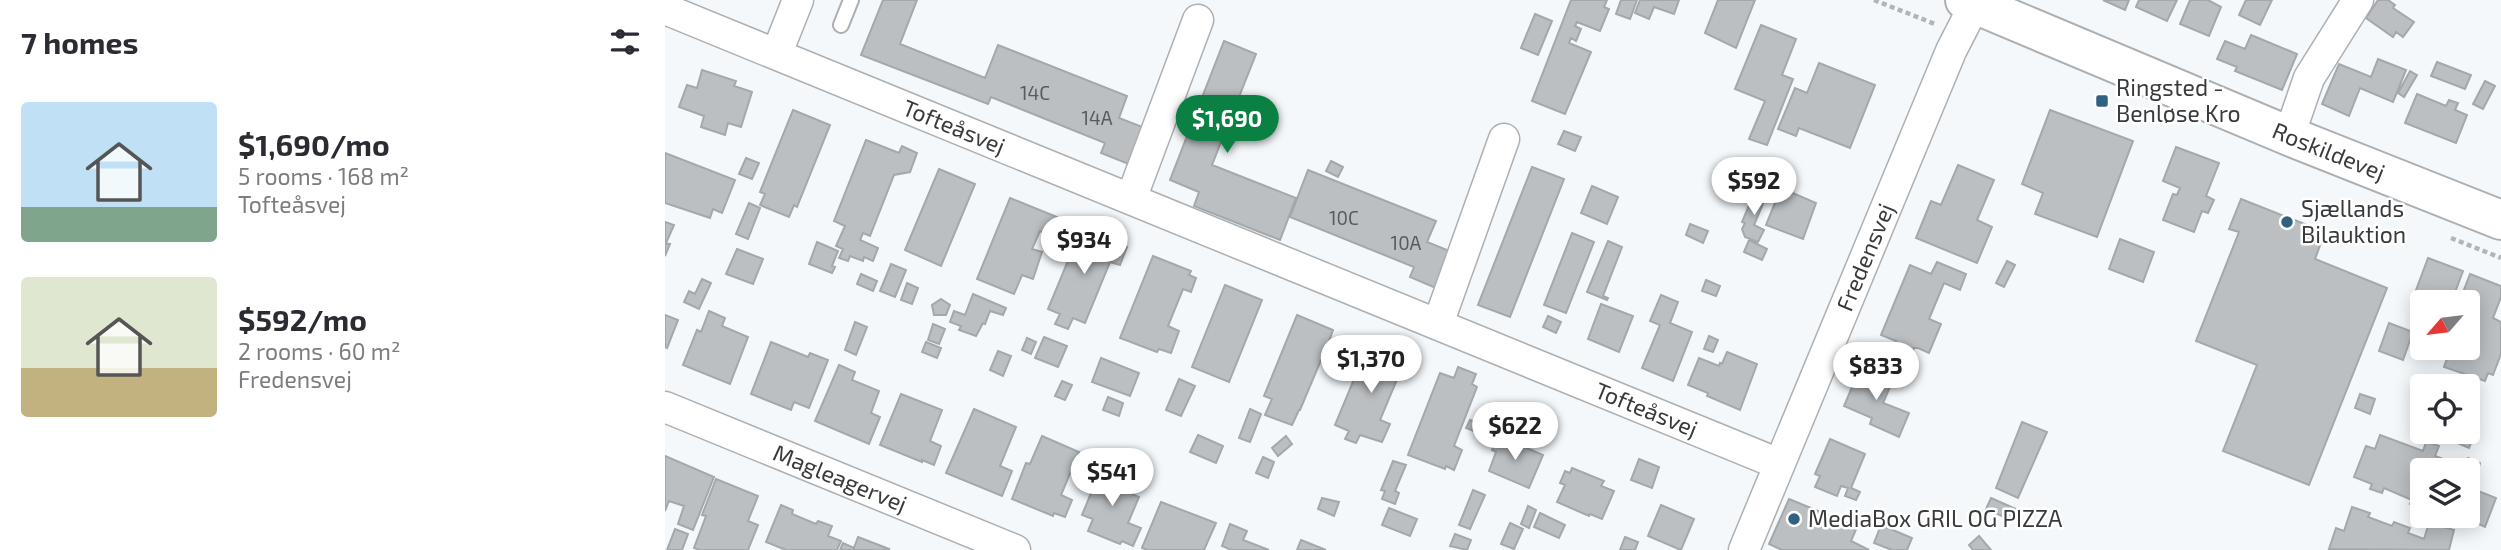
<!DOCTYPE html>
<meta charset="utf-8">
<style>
:root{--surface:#fff;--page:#f7f7f7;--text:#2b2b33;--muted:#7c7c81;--accent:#0b8043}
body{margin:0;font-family:"Exo 2",sans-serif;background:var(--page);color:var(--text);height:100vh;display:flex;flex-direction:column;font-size:26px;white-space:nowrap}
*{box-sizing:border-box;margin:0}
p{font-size:23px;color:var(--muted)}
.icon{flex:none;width:38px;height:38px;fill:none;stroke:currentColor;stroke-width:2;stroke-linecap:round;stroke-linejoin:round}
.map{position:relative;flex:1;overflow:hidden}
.sheet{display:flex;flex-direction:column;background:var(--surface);width:665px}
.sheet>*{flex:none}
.needle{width:46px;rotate:242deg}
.tools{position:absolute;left:1745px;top:290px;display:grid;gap:14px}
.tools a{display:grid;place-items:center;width:70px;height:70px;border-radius:7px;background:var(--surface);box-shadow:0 4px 18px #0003;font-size:35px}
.price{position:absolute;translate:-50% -60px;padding:0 16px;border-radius:24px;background:#fff;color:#222;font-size:23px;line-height:46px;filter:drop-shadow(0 2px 4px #0008)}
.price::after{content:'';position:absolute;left:50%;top:42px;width:21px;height:16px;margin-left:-10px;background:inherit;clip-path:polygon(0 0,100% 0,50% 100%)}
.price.active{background:var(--accent);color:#fff}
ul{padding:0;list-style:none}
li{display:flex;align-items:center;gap:21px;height:175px;padding:0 21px}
li span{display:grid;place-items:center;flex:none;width:196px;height:140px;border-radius:7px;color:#555}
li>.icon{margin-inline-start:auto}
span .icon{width:84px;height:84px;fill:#fffc;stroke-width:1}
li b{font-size:30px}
h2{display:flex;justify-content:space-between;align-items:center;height:84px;padding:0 21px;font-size:30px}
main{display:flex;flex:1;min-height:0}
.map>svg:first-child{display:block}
</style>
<main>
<section class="sheet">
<h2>7 homes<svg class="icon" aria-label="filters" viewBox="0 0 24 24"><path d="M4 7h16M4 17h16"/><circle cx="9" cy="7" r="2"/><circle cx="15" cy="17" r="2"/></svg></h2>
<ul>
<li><span style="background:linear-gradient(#bfe0f5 75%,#7fa58c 0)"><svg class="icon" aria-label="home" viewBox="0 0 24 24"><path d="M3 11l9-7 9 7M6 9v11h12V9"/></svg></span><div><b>$1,690/mo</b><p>5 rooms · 168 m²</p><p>Tofteåsvej</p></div></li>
<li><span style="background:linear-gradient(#dfe7d0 65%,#c2b280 0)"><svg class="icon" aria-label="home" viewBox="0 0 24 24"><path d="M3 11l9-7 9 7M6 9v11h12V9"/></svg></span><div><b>$592/mo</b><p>2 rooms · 60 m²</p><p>Fredensvej</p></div></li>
</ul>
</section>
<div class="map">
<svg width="1836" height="550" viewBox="0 0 1836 550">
<rect width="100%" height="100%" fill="#f4f8fb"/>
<path fill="#bbbfc2" stroke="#a4a8ab" stroke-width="2" d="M218 0H252L235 44 320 78 333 45 462 96 454 118 480 128 466 165 436 153 440 143 326 97 323 104 196 55Z
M906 0H942L939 7 944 9 935 31 912 22 910 26 916 29 911 41 906 38 904 43 926 52 900 114 867 101Z
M956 0H972L965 19 951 14Z
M975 0H1014L1009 14 989 7 984 19 970 13Z
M1053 0H1090L1071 48 1040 33Z
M1438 0H1464L1460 10Z
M1474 0H1512L1502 21 1471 7Z
M1525 0H1543L1556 7 1544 36 1515 24Z
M1581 0H1607L1595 25 1574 15Z
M1713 0H1723L1730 5 1728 8 1749 22 1738 37 1731 32 1728 37 1701 18Z
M870 14 887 21 873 55 856 48Z
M1096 25 1131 39 1117 75 1128 79 1102 145 1084 139 1100 101 1070 89Z
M1586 35 1632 54 1617 90 1570 71 1572 67 1552 59 1560 41 1580 49Z
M559 41 591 54 547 165 631 198 615 240 529 206 534 192 505 180Z
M1713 59 1741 70 1728 102 1695 88 1684 116 1657 104 1674 64 1706 77Z
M1772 62 1806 75 1800 89 1766 76Z
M1154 63 1210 85 1185 148 1134 128 1131 136 1113 129 1130 88 1142 93Z
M37 70 71 81 69 86 87 92 76 127 63 123 60 135 36 127 39 116 14 107 22 85 32 88Z
M1745 71 1752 75 1739 97 1733 93Z
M1820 81 1830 86 1818 109 1808 104Z
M1752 94 1781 106 1784 100 1793 103 1790 110 1802 115 1791 143 1740 123Z
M128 110 165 125 132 207 129 205 124 217 95 205 100 194 95 192Z
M1385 110 1468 141 1432 237 1370 214 1378 193 1357 184Z
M899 131 916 137 910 151 893 144Z
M201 140 234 153 237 146 252 153 245 172 229 175 205 236 198 233 195 240 213 248 208 261 199 257 198 261 185 256 183 261 174 258 178 249 171 246 180 226 169 221Z
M1511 147 1554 163 1541 196 1549 200 1543 213 1537 211 1529 232 1498 220 1508 194 1512 195 1515 188 1498 181Z
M0 153 70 180 57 213 48 209 45 218 0 203Z
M81 158 94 163 87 179 74 174Z
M666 161 678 167 673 177 661 171Z
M1293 165 1329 180 1312 220 1327 227 1312 263 1251 238 1266 201 1276 205Z
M867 167 899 179 845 317 813 305Z
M274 169 310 184 276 266 240 250Z
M643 170 771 221 762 242 787 252 773 289 745 277 749 267 625 217Z
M927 186 953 197 942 224 916 213Z
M1116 188 1151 203 1138 239 1101 225Z
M1091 189 1102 194 1089 225 1099 230 1093 242 1080 237 1077 229 1080 223 1077 222Z
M345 198 392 217 385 235 375 231 367 249 377 252 368 279 357 275 349 294 312 279Z
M1576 199 1660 232 1650 259 1722 288 1644 485 1558 451 1592 365 1531 341 1574 232 1564 229Z
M84 203 95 208 83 239 71 234Z
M0 222 9 225 1 243 5 244 0 256Z
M1025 224 1043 231 1038 243 1021 235Z
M417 227 453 242 452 243 462 247 455 265 445 262 420 323 408 318 403 329 390 324 395 314 383 309Z
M907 233 929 242 901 313 879 305Z
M1455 239 1489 252 1478 282 1444 269Z
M1084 240 1102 249 1097 260 1079 252Z
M943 241 957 247 938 296 943 298 942 300 922 292Z
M152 242 173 251 167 266 170 267 167 273 144 264Z
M72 249 98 259 88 284 61 274Z
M488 256 526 271 524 275 531 278 526 292 518 289 503 326 514 331 506 353 494 349 492 352 455 338Z
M1763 258 1798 271 1786 303H1767L1768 299 1750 293Z
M1342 261 1350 265 1339 287 1331 283Z
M1272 262 1301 274 1295 290 1279 283 1264 319 1276 324 1264 353 1253 348H1249L1248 351 1229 344 1231 341 1216 335 1245 265 1266 274Z
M226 264 241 270 230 297 215 291Z
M196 274 212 281 208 291 192 284Z
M1805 274 1836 286V297L1828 318 1836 322V354L1828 375 1823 373 1820 381 1779 367 1786 348H1802V337L1811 316 1802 313V303H1794Z
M37 279 46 283 34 309 19 302 24 291 30 294Z
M1041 280 1055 286 1051 296 1037 291Z
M242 283 253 288 247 304 236 300Z
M560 285 597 300 564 382 527 367Z
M308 294 341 308 338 315 325 311 320 324 318 323 311 336 294 330 296 326 285 322 289 311 300 315Z
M996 295 1013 302 1005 323 1027 332 1008 381 977 368 995 325 985 321Z
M276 299 285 305 281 315H269L267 305Z
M936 304 968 316 954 352 923 339Z
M1756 304 1757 305V333L1747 329Z
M44 311 60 318 57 326 83 337 65 384 18 365 32 330 36 332Z
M0 315 13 320 2 348 0 347Z
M632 315 668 330 662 347 672 351 667 364 656 360 635 410H634L627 425 600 415 607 399 599 396Z
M883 316 896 322 891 333 878 327Z
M190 322 202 327 191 355 180 350Z
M1724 323 1748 332 1738 360 1714 351Z
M268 324 280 329 274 344 263 340Z
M1044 336 1053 340 1048 352 1039 349Z
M379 337 402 346 393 367 370 358Z
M362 338 371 342 366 354 357 350Z
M106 342 143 357 145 353 163 360 144 408 129 402 126 410 86 394Z
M261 342 276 348 272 358 257 352Z
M704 343 741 358 715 420 725 424 717 442 695 435 691 443 680 439 684 431 670 425Z
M333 351 346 356 338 376 325 370Z
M1062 352 1092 364 1075 410 1042 396 1043 393 1023 385 1034 358 1054 366 1055 363 1057 364Z
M436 358 474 373 465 396 427 382Z
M174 365 190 372 187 380 214 391 206 413 215 417 204 444 150 421Z
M1196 366 1228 380 1218 403 1244 413 1234 437 1205 424 1207 418 1179 406Z
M793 367 811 374 807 384 812 387 789 446 797 450 789 470 781 466 780 469 743 455 775 373 789 378Z
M514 379 530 386 516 416 501 410Z
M397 381 407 385 400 400 390 396Z
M236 394 277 410 265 441 276 446 269 465 257 460V462L215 445Z
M1695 394 1710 399 1705 414 1690 408Z
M443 397 458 403 454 416 438 410Z
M309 409 351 427 335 466 347 471 337 496 281 473Z
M585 409 596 414 585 442 574 438Z
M805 420 823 427 819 435 801 428Z
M1357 422 1382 432 1353 498 1331 488Z
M1794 432 1808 438 1804 448 1790 442Z
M533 435 558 446 551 463 525 452Z
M1715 435 1758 451 1761 442 1774 446 1770 456 1800 467 1803 458 1815 463 1808 489 1831 498 1820 527 1801 518 1799 524 1786 519 1787 516H1802V471H1757V508L1745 504 1747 500 1719 488 1717 493 1705 489 1707 484 1689 477 1701 446 1710 449Z
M377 436 414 452 396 495 407 500 400 517 389 513 388 516 347 499 361 463 365 464Z
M621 436 627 444 613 456 607 448Z
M838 438 878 455 864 488 824 471 831 452 827 450 830 442 835 444Z
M1165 439 1200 454 1186 488 1195 492 1191 500 1180 496 1183 488 1176 486 1172 496 1150 487 1155 476 1150 474Z
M0 456 49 477 28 530 13 524 19 506 4 501 0 511Z
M598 457 609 462 603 478 591 473Z
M974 459 994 467 987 488 966 480Z
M443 460 456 465 448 486 474 497 463 523 476 528 468 546 457 541 455 544 423 531 428 519 417 515 435 471 438 472Z
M728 461 741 465 730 491 734 493 730 504 717 499 720 491 716 490Z
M907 468 939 481 936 486 949 491 937 519 925 514 924 516 892 502 900 485 895 483 900 471 905 473Z
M51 479 93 496 83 521 93 525 83 550H35L29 548 41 516 37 515Z
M808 490 820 495 805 529 794 525Z
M657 498 674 502 669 516 653 509Z
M1326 498 1351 509 1346 520 1321 509Z
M1124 499 1192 527 1186 541 1204 550H1117L1104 544Z
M496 502 551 523 539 550H483L477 548Z
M116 505 128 510 127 514 151 524 153 521 167 526 163 536 176 541 172 550H121L101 542Z
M996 505 1029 519 1016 550 983 536Z
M863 506 871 510 864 528 856 524Z
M1687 507 1705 513 1703 517 1727 526 1729 522 1745 528 1743 533 1759 539 1764 523 1789 530 1784 550 1664 549 1671 528 1679 531Z
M724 508 752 519 745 536 717 525Z
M875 513 900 525 894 538 869 527Z
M845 523 858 529 849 549 836 544Z
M565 524 582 531 578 540 604 550H567L557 546Z
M1216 525 1247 538 1242 550H1227L1209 543Z
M10 529 23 534 17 550H2Z
M790 534 806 540 802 550 785 546Z
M1314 536 1326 550H1308L1304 545Z
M193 537 224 549 223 550H175L178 543 189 548Z
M960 537 973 542 970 550H955Z
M636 540 661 550H632Z"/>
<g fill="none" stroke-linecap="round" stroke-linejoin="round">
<defs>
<path id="lane" d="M176 25 186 0"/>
<g id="street">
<path id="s1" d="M0 9 1114 464"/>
<path d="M112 53 133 0"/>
<path d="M1624 136 1644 78 1693 0"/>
<path d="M466 199 533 20"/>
<path d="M773 324 839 139"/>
<path id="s2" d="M0 407 350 550"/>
<path id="s3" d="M1079 550 1286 51 1310 4 1314 0"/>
</g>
<g id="secondary">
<path id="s4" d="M1300 0 1624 136 1836 220"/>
</g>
</defs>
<use href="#lane" stroke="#acb0b3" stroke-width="18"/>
<use href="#street" stroke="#acb0b3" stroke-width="33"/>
<use href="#secondary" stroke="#acb0b3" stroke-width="42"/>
<path stroke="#b2b5b8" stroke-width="4.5" stroke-dasharray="5 3.5" stroke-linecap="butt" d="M1209 0 1270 24
M1786 238 1836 258"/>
<use href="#lane" stroke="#fff" stroke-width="14"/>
<use href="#street" stroke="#fff" stroke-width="30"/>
<use href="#secondary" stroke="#fff" stroke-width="38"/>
</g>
<g fill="#316180" stroke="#fff" stroke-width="2.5">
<rect x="1430" y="94" width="14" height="14" rx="3.5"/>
<circle cx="1622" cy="222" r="7"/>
<circle cx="1129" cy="519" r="7"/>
</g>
<g text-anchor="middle" stroke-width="5" stroke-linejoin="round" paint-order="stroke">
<g font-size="19" fill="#5a5b5d">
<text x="370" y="100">14C</text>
<text x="432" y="125">14A</text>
<text x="679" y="225">10C</text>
<text x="741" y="250">10A</text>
</g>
<g font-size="23" fill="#393a3b" stroke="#fff" text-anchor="start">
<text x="1451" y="96">Ringsted -<tspan x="1451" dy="26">Benløse Kro</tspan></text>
<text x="1636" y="217">Sjællands<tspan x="1636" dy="26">Bilauktion</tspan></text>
<text x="1143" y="527">MediaBox GRIL OG PIZZA</text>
</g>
<g font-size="23" fill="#393a3b" stroke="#fff">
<text dy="8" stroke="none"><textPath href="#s1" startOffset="312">Tofteåsvej</textPath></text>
<text dy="8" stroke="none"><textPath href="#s4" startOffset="394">Roskildevej</textPath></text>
<text dy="8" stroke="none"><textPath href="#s3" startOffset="317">Fredensvej</textPath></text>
<text dy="8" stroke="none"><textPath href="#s1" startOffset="1060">Tofteåsvej</textPath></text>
<text dy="8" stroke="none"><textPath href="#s2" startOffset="189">Magleagervej</textPath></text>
</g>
</g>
</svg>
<div class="tools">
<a><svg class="needle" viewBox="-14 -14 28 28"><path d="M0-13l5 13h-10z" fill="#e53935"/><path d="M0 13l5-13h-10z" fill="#7c7c81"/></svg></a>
<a><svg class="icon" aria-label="locate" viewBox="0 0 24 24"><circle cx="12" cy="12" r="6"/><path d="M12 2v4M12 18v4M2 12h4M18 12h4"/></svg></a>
<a><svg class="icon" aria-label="layers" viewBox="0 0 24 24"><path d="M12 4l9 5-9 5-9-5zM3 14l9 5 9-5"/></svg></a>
</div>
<b class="price active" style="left:562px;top:155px">$1,690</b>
<b class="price" style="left:1089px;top:217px">$592</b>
<b class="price" style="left:419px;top:276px">$934</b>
<b class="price" style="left:706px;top:395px">$1,370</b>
<b class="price" style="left:1211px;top:402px">$833</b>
<b class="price" style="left:850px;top:462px">$622</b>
<b class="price" style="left:447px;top:508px">$541</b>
</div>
</main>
